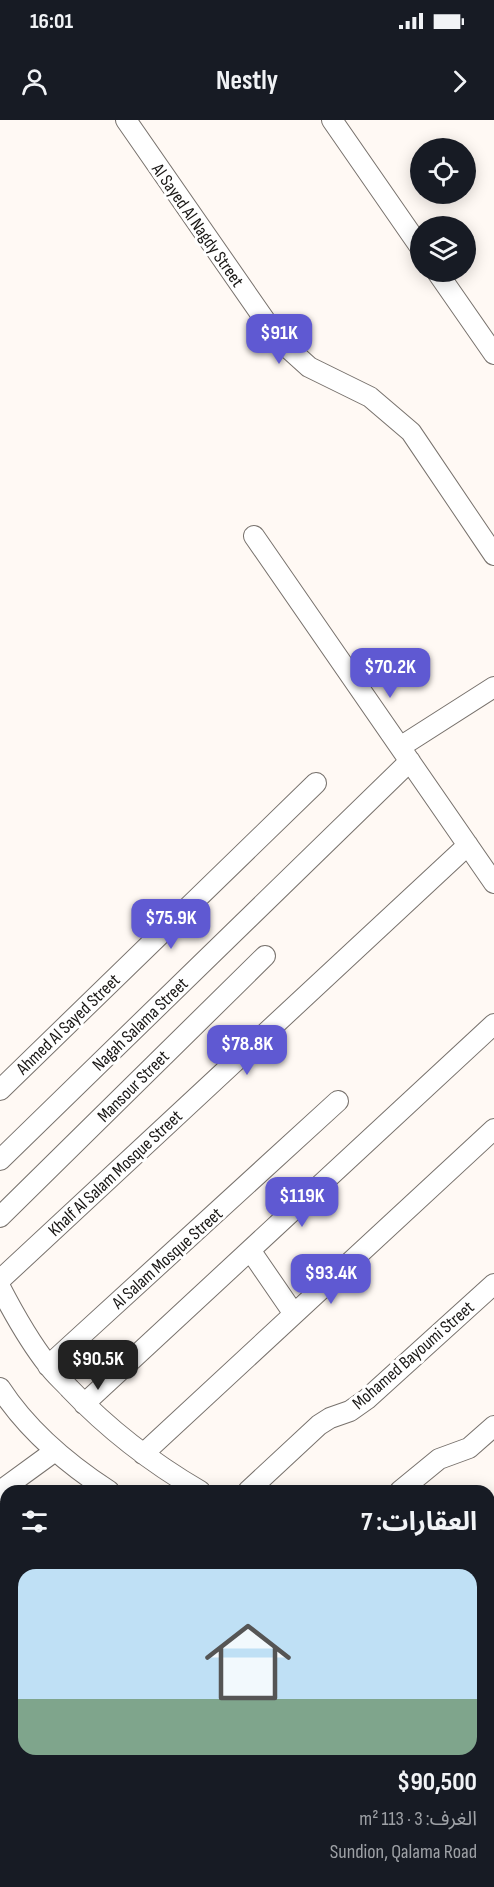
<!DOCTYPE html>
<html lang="ar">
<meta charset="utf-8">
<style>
:root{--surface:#171b24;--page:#20242c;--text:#f1f3f6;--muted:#9ea1a6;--accent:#5f59d2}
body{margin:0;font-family:"Sofia Sans Condensed","Noto Sans Arabic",sans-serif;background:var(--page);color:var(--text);direction:rtl;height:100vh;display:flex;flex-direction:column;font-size:22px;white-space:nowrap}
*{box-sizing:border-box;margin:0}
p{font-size:20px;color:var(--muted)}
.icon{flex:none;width:33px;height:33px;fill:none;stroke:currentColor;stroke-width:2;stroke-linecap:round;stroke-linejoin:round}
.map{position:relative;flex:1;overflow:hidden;direction:ltr}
.details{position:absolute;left:0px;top:1365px;width:495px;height:402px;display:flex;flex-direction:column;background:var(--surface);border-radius:18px 18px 0 0;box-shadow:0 3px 15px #0003;direction:rtl}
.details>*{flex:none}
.tools{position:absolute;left:410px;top:18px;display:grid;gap:12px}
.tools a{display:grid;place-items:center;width:66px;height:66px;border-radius:50%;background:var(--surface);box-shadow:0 3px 15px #0003;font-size:30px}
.price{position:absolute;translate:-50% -51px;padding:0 14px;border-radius:12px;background:var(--accent);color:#fff;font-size:20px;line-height:39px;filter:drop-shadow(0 2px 3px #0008)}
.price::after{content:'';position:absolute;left:50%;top:36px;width:18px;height:14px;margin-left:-9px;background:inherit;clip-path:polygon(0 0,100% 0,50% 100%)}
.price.current{background:#222;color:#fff}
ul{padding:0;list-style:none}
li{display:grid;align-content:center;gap:12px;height:318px;padding:0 18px}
li span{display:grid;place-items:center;height:186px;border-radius:18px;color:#555}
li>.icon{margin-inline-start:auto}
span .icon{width:108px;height:108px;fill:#fffc;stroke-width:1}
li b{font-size:26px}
h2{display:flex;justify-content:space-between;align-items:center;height:72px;padding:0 18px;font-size:26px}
.status{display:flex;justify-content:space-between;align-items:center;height:42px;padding:0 30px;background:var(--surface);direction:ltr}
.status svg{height:16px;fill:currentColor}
header{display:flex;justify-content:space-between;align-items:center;height:78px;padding:0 18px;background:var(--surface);font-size:27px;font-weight:700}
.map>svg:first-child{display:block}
</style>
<div class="status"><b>16:01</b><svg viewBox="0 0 49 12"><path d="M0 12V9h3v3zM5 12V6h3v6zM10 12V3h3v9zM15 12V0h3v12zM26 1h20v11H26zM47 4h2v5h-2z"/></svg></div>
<header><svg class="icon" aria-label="forward" viewBox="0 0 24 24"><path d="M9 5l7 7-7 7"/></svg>Nestly<svg class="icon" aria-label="person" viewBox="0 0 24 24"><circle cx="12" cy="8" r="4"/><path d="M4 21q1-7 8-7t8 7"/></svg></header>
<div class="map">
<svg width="494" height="1767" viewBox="0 0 494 1767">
<rect width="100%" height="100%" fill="#fff9f4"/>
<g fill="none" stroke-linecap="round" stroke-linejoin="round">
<defs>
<path id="minor" d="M126 0 278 219 309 247 370 277 411 312 494 435
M332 0 420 127
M437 152 494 234
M254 416 494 763
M400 627 494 567
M0 970 316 663
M0 1040 410 641
M0 1097 265 836
M250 1130 294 1194
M0 1160 468 725
M0 1167C14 1194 29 1221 48 1245 54 1254 63 1261 70 1269 108 1309 152 1343 200 1371
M48 1246 338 981
M0 1268C28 1311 66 1343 109 1371
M84 1284 494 904
M143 1334 494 1009
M0 1371 55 1331
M248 1371 319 1305 330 1298 350 1291 367 1279 494 1164
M400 1371 439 1339 469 1328 494 1306
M489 1419 494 1415
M0 1468 6 1476
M489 1473 494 1469
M489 1541 494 1537
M489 1673 491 1694 489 1704
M0 1735 6 1743
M19 1761 24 1767
M213 1761 218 1767
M347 1767 356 1761
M434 1767 443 1761"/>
</defs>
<use href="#minor" stroke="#78726d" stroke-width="22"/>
<use href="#minor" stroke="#fff" stroke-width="20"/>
</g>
<g text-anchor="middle" stroke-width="6" stroke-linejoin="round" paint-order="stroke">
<g font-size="18" fill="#191715" stroke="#fff">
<text transform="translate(198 105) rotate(55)" y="6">Al Sayed Al Nagdy Street</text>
<text transform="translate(68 904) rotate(-44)" y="6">Ahmed Al Sayed Street</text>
<text transform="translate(140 904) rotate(-44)" y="6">Nagah Salama Street</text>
<text transform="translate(133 966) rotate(-45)" y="6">Mansour Street</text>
<text transform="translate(115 1053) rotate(-43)" y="6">Khalf Al Salam Mosque Street</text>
<text transform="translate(167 1138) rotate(-42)" y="6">Al Salam Mosque Street</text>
<text transform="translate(413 1235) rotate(-41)" y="6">Mohamed Bayoumi Street</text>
</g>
</g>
</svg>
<div class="tools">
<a><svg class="icon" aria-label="locate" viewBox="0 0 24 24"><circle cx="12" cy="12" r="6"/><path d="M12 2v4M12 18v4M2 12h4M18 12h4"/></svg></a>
<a><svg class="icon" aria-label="layers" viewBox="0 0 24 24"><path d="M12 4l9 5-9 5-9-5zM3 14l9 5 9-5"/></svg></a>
</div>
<b class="price" style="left:279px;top:245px">$91K</b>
<b class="price" style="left:390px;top:579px">$70.2K</b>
<b class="price" style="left:171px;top:830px">$75.9K</b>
<b class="price" style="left:247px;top:956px">$78.8K</b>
<b class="price" style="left:302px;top:1108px">$119K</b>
<b class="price" style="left:331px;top:1185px">$93.4K</b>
<b class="price current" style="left:98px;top:1271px">$90.5K</b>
<section class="details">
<h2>العقارات: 7<svg class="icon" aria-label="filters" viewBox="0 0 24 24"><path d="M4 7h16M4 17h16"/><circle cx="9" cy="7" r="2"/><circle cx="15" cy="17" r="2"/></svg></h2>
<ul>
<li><span style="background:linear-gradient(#bfe0f5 70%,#7fa58c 0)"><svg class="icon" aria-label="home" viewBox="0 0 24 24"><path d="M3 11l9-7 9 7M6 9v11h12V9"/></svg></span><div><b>$90,500</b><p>الغرف: 3 · 113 m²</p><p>Sundion, Qalama Road</p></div></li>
</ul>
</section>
</div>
